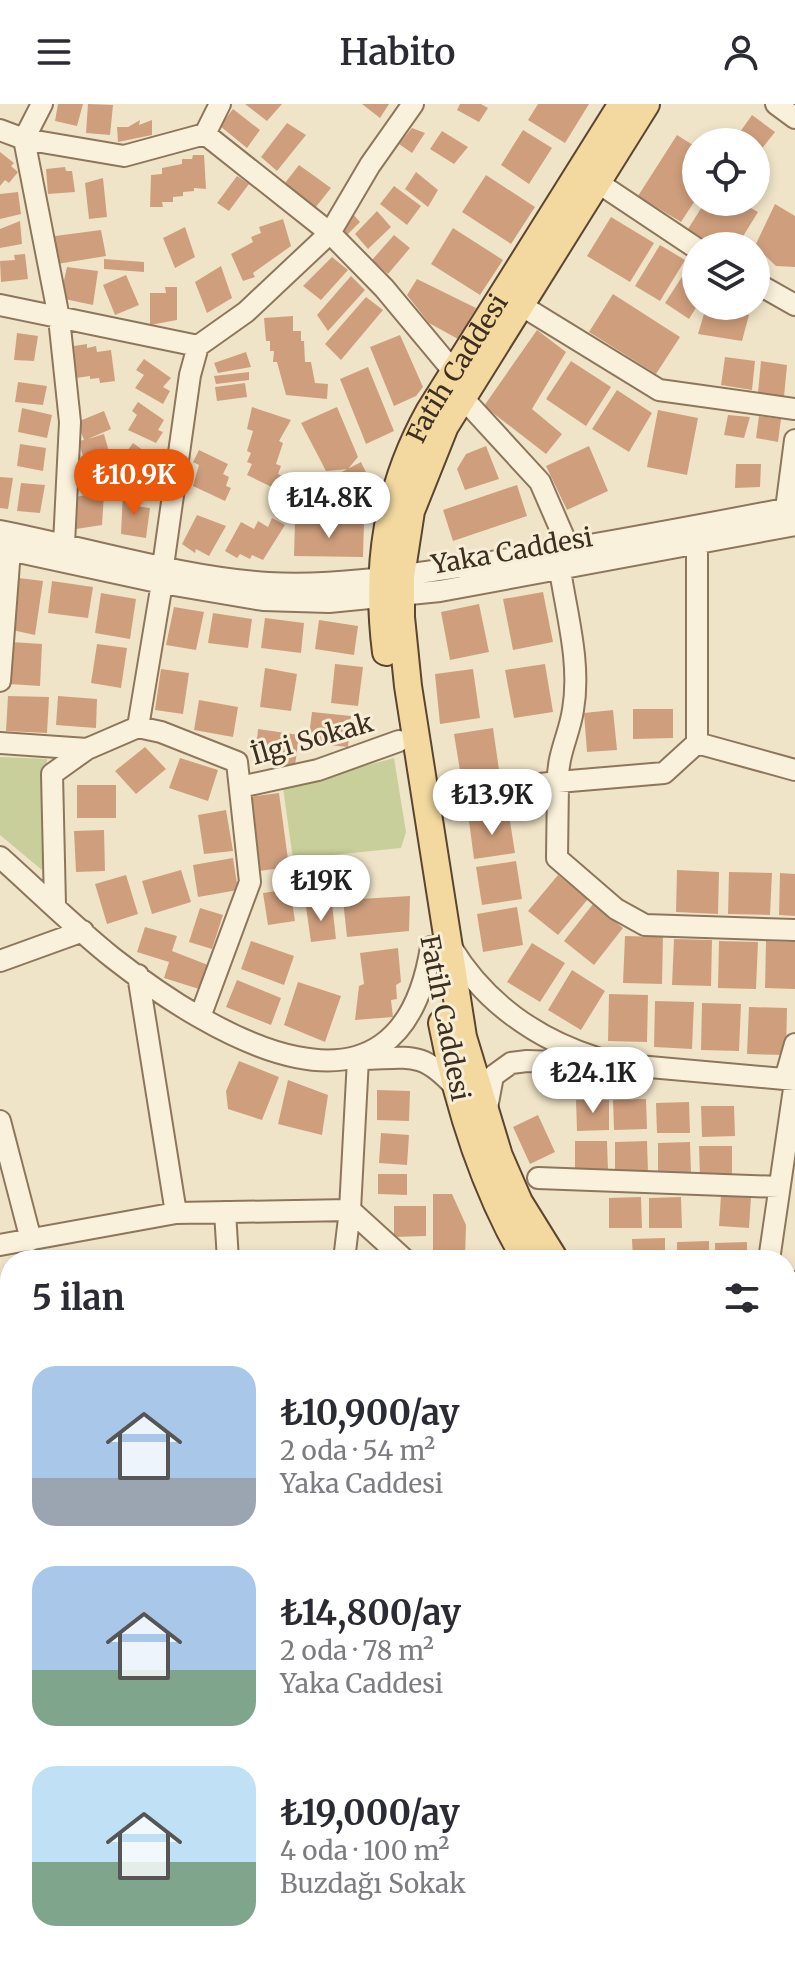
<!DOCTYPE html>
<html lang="tr">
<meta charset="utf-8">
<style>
:root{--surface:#fff;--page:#f7f7f7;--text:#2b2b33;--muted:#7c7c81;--accent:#ea580c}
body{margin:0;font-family:Merriweather,serif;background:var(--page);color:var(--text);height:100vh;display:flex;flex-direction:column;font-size:30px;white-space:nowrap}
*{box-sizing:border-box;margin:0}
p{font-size:26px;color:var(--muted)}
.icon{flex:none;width:44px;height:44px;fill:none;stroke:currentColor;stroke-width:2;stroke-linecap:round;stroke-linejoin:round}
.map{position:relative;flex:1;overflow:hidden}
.drawer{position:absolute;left:0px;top:1146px;width:796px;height:714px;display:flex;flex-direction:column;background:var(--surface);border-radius:32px 32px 0 0;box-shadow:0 4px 12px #0003}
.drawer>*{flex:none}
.controls{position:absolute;left:682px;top:24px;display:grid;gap:16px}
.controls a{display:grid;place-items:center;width:88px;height:88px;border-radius:50%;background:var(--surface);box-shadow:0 4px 12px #0003;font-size:40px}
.price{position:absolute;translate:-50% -68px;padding:0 18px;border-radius:28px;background:#fff;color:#222;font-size:26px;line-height:52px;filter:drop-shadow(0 2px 4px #0008)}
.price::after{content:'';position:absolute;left:50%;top:48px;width:24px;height:18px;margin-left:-12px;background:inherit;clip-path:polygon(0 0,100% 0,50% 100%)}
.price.active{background:var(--accent);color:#fff}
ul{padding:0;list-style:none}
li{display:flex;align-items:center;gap:24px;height:200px;padding:0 32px}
li span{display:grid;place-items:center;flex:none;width:224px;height:160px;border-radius:24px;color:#555}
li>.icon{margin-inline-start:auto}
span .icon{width:96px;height:96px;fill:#fffc;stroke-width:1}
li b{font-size:34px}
h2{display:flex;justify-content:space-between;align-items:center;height:96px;padding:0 32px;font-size:34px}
header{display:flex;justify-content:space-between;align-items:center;height:104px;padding:0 32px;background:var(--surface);font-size:36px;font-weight:600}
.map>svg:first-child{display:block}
</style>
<header><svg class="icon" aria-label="menu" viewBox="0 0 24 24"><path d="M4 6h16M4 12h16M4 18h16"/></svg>Habito<svg class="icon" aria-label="person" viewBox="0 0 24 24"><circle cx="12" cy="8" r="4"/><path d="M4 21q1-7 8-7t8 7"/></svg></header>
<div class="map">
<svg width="795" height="1859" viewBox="0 0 795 1859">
<rect width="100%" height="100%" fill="#f0e4c8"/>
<path fill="#c9cf9b" d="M0 653 47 655 42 766 0 731Z
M394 654 406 728 401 744 293 755 283 684Z"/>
<path fill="#cf9f7d" d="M58 0H83L77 22 55 17Z
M88 0 113 1 110 31 86 29Z
M245 0H282L267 17Z
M362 0H389L380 14Z
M460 0H481L488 4 479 18 457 6Z
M538 0H589L565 39 528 16Z
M233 5 260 26 247 44 220 22Z
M752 11 775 28 756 52V38H733Z
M140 16 139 21 152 16V31L118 38 117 23H128Z
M287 19 306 31 277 67 261 53Z
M412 24 425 29 412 49 399 40Z
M523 26 552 44 529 80 501 61Z
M442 27 468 43 454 60 430 45Z
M677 31 696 43V95L681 118 638 92Z
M0 48 14 59 11 62 18 68 9 79 5 76 0 82Z
M193 51H204L206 85 194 84V87L183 88V92L173 93V98H162L163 103H150L151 71 162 70V64L182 60V55H192Z
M299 61 331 84 315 104 285 79Z
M65 63 66 67H72L75 88 48 90 46 65Z
M416 68 438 86 428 103 405 85Z
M486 71 535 103 511 140 462 108Z
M237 72 249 80 229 107 217 99Z
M103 74 107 113 89 115 85 79Z
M394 82 421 102 407 121 380 100Z
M18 88 21 110 0 115V90Z
M705 98H740L758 108 737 142H716L688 125Z
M775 100 795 112V163L776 162 755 142Z
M377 107 391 123 368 145 355 130Z
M351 108 360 118 343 135 336 126Z
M611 113 654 139 630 178 587 152Z
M283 115 291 142 253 169 255 173 243 177 231 150 253 138 251 133 261 129 259 123Z
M20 117 22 140 0 144V125Z
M185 123 195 153 175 164 163 134Z
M453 124 503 156 480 191 431 160Z
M101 126 106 152 57 160 55 132Z
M394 131 410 144 388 170 372 156Z
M660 141 685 156 660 197 635 182Z
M25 150 28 175 1 178 0 157 15 156 14 151Z
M332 153 348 166 321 196 303 182Z
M104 155 144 158V168L104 165Z
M691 159 696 163 697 202 689 215 665 199Z
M221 162 232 194 207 209 195 178Z
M67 163 98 167 93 201 60 194Z
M126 171 139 201 115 211 103 181Z
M351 172 365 186 328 227 317 211Z
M417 175 476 204 458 235 429 219 407 191Z
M165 183H177V216L150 221V189H166Z
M613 190 680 233 656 270 589 228Z
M366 193 383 206 341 256 325 240Z
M706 203 749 211 742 237 698 230Z
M293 212V227H301V237H304L305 258H311L315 279 328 280 327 295 286 291 277 258H273L274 247H270V237H266L264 214Z
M537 226 566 248 532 305 562 330 546 350 484 302Z
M17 229 38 232 34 257 14 256Z
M400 231 423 283 416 292 394 302 370 243Z
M87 240V244L96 242 97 248 111 246 115 277 100 279 99 274 90 275V272L76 274 74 242Z
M246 248 251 263 218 269 214 259Z
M725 253 755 257 752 286 721 281Z
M144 255 171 274 163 283 170 287 163 300 135 284 144 271 136 266Z
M571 257 611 283 586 322 546 295Z
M761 257 787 261 784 293 758 289Z
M368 263 394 327 366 340 340 275Z
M249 268V276L216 280 214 272Z
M18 278 47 282 43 301 15 298Z
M245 279 247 293 217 297 215 283Z
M617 286 652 309 629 348 592 325Z
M138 298 164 316 158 326 163 328 156 339 128 326 137 311 132 307Z
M252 303 291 316 279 337 283 339 276 360 281 362 278 370 283 372 278 386 247 371 252 360 247 358 251 349 247 347 253 327 247 325Z
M337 303 358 353 348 365 326 367 301 319Z
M22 304 52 311 47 334 18 328Z
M658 306 698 314 687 371 647 363Z
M104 307 111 325 88 335 104 330 109 348 84 355 78 337 84 336 77 318Z
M728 311 750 313 744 334 724 331Z
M759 312 781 315 778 338 756 334Z
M133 339 158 357 150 368 156 371 149 382 121 368 130 353 125 350Z
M20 340 46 344 43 367 17 362Z
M486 342 499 375 465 386 457 365 466 350Z
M589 342 608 387 567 406 546 362Z
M199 346 228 360 223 370 229 373 226 382 231 384 225 397 193 382 199 361 193 358Z
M361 358 375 387 342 403 328 375Z
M736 360H761L760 383 735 384Z
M0 373 13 374 8 405 0 404Z
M21 379 45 381 40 409 17 407Z
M517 381 527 412 453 437 443 406Z
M123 388H137L135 402 150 404 146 434 121 430Z
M90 390H104L102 421 76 425V393Z
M197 411 226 422 209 452 196 445 195 449 182 440Z
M272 414 285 421 263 456 252 451 250 455 240 450 237 454 225 447 241 418 254 425 258 417 268 423Z
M295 418 364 419 363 453 294 452Z
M19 474 43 477 35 531 12 526Z
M52 477 93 483 88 514 48 509Z
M543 488 553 538 513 546 503 495Z
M101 489 136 495 130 535 95 529Z
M479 500 489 548 450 556 441 508Z
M174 503 204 508 196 546 166 541Z
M213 509 252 515 248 544 208 539Z
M265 514 304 519 301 549 261 544Z
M319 516 358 522 354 551 315 545Z
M11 538 42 540 40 582 9 580Z
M97 540 127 544 121 584 91 579Z
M335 560 363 563 358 602 331 599Z
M545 560 553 608 514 614 505 566Z
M265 564 297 570 291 607 260 603Z
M161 565 189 569 183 610 155 606Z
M473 565 480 614 440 620 435 570Z
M8 592 49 593 47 629 6 627Z
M58 592 97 595 96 624 56 621Z
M199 596 238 603 233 633 194 626Z
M633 605H673V634L633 635Z
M613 606 617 646 587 648 584 609Z
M312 608 351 612 348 643 308 639Z
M493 624 500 673 462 679 454 630Z
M258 625 299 631 295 662 255 656Z
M145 643 166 665 136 690 115 667Z
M180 654 218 666 208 697 169 684Z
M77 681H116V714H77Z
M279 689 289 763 259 767 249 693Z
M226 706 233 747 204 750 198 711Z
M509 711 515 749 474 755 469 717Z
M104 726 105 767 76 768 74 727Z
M233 754 238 786 198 793 193 761Z
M516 757 522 795 482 801 476 763Z
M181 766 191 798 152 810 142 777Z
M677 766 719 768 718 810 676 808Z
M729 768 772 769 770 811 728 810Z
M780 769 795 770V812L779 811Z
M126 771 138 810 107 820 95 780Z
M558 771 588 795 558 831 528 807Z
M290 785 295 817 268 821 263 789Z
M410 792 409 827 347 833 343 796Z
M332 800 336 835 311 838 306 803Z
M593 800 623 824 594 861 564 837Z
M517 803 523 841 483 848 477 810Z
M200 804 223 811 212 845 189 838Z
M145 823 177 832 172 847 208 861 199 885 164 874 169 858 137 848Z
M625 832 663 833 662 880 623 879Z
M674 835 712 836 711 882 672 881Z
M251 837 294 852 284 881 241 865Z
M719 837 758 838 756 885 718 884Z
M766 837 795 838V885L765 884Z
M532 839 565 859 540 898 507 878Z
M398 844 401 878 396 881 397 895 391 896 393 913 355 916 359 882 364 880 360 849Z
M572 866 605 887 581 926 548 906Z
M237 876 281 894 271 921 226 903Z
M298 878 341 892 325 938 284 921Z
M609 890 648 891 647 938 608 937Z
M655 897 694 898 692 945 654 943Z
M702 899 741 900 739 947 701 946Z
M749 903 787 904 786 951 747 950Z
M239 957 279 973 262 1016 228 1005 226 987Z
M288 976 328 991 322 1031 278 1020Z
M377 986 410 987 409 1017 377 1016Z
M646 995 647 1025 614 1026 613 996Z
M576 996H609V1026L577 1027Z
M689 998 690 1029H657L656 999Z
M701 1002H734L735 1032 702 1033Z
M538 1011 555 1048 530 1060 513 1023Z
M381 1029 409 1031 407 1061 379 1059Z
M575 1037H607L608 1067 575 1068Z
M647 1037 648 1068 615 1069V1038Z
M690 1038 691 1069H658V1039Z
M699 1042H732V1072L700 1073Z
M378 1070H407V1091L378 1090Z
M433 1090H452L466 1121 465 1156H433Z
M721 1091 751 1093 749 1124 719 1122Z
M641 1093 642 1124H609V1094Z
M681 1093 682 1124H649V1094Z
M394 1102H426V1132L394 1133Z
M665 1134V1156H633L632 1135Z
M709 1137V1156H677V1138Z
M747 1138V1156H715V1139Z
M795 1251V1278L786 1280V1254Z
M786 1602 794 1622 786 1624Z
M786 1644 795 1675 786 1679Z
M795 1718V1776L786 1752V1721Z
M795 1838V1859H783L779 1850H786V1841Z
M367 1850H397L403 1859H373Z
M408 1850H434L439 1859H413Z
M519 1850H529L533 1859H501Z
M761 1850H769L774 1859H748L747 1856Z"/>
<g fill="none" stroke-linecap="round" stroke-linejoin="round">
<defs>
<path id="minor" d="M42 0 24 35 124 52 205 30 330 129 246 208 198 242 190 271 163 462
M413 0 370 61 330 129 384 184 454 268
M776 0 795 14
M0 26 24 35 59 214 70 318 64 440
M205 30 220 0
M597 78 696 144
M756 179 795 201
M519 200 659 286 795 305
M0 201 198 242
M461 292 540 378 569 445
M786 405 795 336
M0 427C87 444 180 473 268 479 342 483 412 470 485 459 588 442 692 423 795 403
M697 439V639L795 666
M0 444 162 479 263 496 329 498 440 487 795 421
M0 577 10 446
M138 623 161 628 237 658 250 778 200 913
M0 639 87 645 138 623 162 479
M697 639 664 669 558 678 557 754 616 805 645 821 795 826
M240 683 318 666 399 637
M424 693 558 678C557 651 569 632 573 606 581 560 567 512 560 466
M0 753C37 786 74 823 113 854 211 931 399 1045 431 843
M55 801 52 670 87 645
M451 843C484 898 536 935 597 954
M0 857 83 827
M358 955 350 1106 405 1156
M362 955C410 954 422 946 456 984
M785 975 795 940
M487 1004 493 972 511 959 527 957 616 960 795 976
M0 1017 31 1136
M538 1074 779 1083
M225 1108 228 1156
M176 1109 350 1106 344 1156
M0 1141 176 1109 138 871
M769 1156 795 978
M786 1179 795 1178
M786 1376 795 1374
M0 1378 10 1375
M0 1666 10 1664
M786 1810 795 1806
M0 1812 10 1810
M259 1859 307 1850
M665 1859 685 1850"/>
<g id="major">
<path id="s1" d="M386 548C375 462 387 384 429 308L622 0"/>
<path d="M442 919C458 1002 483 1083 526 1156"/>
<path d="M555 1156 519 1098 499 1052 463 933 408 582 401 513V472L411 407 445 322 646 0"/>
<path d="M786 1484 795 1497"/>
<path d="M786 1531 795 1543"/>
</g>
</defs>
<use href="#minor" stroke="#8d765c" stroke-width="24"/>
<use href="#major" stroke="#5b4430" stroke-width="30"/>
<use href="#minor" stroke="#faf1dc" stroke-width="20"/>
<use href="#major" stroke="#f3d9a0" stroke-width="26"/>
</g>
<g text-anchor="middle" stroke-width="6" stroke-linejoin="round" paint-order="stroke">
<g font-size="26" fill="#3d2e20" stroke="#f7eed8">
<text dy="9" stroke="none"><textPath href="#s1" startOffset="300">Fatih Caddesi</textPath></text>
<text transform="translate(512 447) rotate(-10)" y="9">Yaka Caddesi</text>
<text transform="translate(312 635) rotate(-16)" y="9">İlgi Sokak</text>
<text transform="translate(445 914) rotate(79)" y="9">Fatih Caddesi</text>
</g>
</g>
</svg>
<div class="controls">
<a><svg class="icon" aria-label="locate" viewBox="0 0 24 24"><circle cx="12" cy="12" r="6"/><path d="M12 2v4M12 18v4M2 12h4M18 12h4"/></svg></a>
<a><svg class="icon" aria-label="layers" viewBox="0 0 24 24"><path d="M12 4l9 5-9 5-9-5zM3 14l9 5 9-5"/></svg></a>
</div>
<b class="price active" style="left:134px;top:413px">₺10.9K</b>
<b class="price" style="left:329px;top:436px">₺14.8K</b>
<b class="price" style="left:492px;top:733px">₺13.9K</b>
<b class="price" style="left:321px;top:819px">₺19K</b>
<b class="price" style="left:593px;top:1011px">₺24.1K</b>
<section class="drawer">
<h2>5 ilan<svg class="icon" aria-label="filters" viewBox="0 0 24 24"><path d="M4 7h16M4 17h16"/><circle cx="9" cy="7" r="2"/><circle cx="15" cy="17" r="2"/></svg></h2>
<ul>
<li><span style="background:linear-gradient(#a9c7e8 70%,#9aa5b1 0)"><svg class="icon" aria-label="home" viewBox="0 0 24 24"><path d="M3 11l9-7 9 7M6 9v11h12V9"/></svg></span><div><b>₺10,900/ay</b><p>2 oda · 54 m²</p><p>Yaka Caddesi</p></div></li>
<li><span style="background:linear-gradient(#a9c7e8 65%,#7fa58c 0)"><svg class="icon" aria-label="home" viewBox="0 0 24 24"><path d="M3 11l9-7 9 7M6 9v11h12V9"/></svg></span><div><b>₺14,800/ay</b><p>2 oda · 78 m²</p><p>Yaka Caddesi</p></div></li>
<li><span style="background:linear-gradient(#bfe0f5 60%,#7fa58c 0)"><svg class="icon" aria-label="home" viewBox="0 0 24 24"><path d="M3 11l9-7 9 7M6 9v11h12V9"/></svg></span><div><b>₺19,000/ay</b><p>4 oda · 100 m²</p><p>Buzdağı Sokak</p></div></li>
</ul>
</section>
</div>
